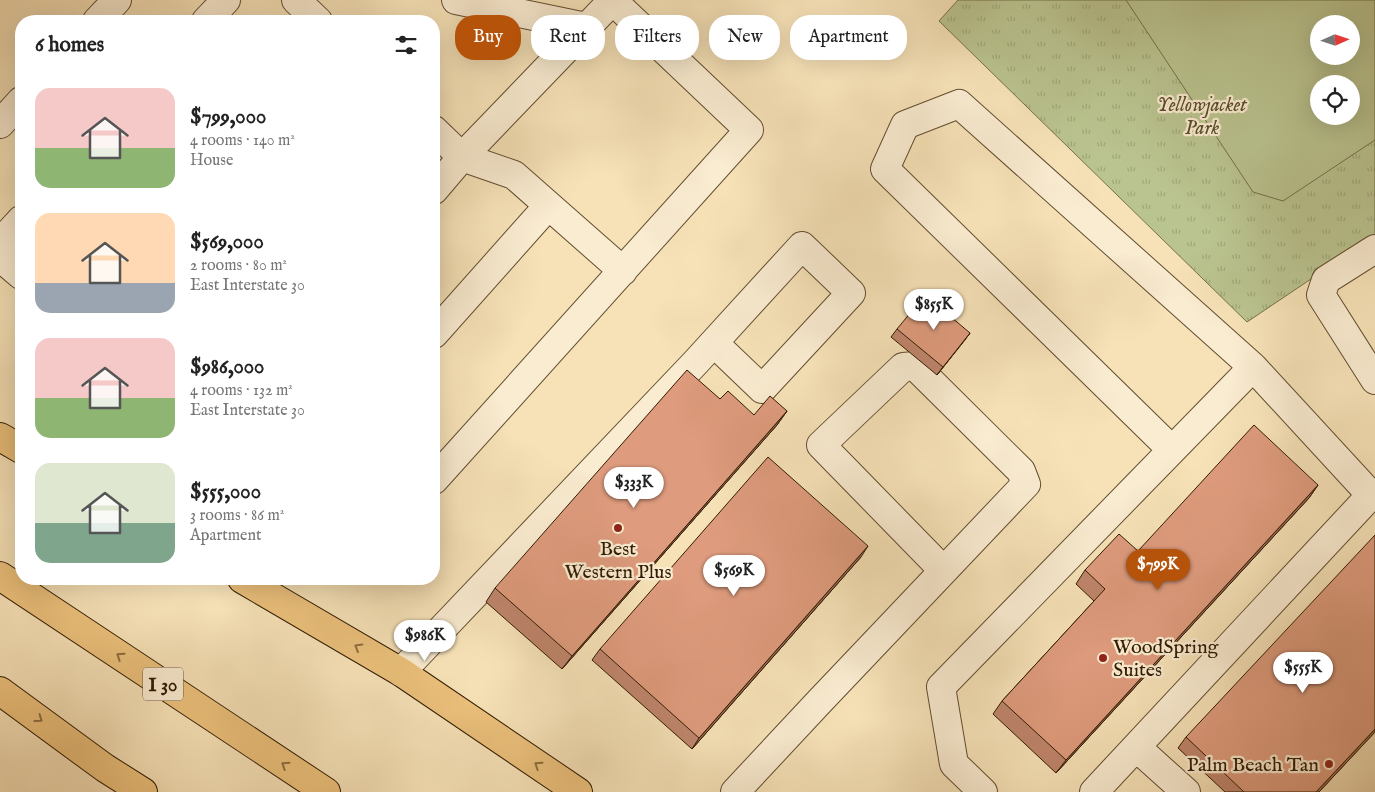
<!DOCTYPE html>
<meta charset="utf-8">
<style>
:root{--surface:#fff;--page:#f2f2f2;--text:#222;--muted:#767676;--accent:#b45309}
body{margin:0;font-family:"IM FELL English",serif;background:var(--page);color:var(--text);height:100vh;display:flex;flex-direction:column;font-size:19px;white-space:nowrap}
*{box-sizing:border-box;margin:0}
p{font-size:16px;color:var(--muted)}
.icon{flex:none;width:28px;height:28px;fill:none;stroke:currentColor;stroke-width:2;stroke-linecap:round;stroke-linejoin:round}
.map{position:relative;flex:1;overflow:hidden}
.panel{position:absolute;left:15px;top:15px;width:425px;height:570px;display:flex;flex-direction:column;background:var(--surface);border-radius:20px;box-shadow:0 5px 20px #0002}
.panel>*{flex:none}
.banner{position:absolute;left:455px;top:15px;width:475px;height:45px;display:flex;gap:10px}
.needle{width:32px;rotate:87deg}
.fabs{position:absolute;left:1310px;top:15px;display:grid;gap:10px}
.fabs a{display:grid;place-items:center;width:50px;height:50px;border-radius:50%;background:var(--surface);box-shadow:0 5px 20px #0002;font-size:25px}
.price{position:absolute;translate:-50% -42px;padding:0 11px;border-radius:18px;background:#fff;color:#222;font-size:16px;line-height:32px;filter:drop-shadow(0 1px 2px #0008)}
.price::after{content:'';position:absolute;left:50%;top:30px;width:15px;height:11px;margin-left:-8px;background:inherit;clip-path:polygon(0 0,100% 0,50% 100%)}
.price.on{background:var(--accent);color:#fff}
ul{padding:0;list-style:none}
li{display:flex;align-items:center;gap:15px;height:125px;padding:0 20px}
li span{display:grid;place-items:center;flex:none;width:140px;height:100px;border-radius:15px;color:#555}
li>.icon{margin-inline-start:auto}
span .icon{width:60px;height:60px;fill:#fffc;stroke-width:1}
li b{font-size:21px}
h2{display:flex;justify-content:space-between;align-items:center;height:60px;padding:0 20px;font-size:21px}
.chip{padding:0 18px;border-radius:20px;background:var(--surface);box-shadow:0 5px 20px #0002;font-size:18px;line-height:45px}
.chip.on{background:var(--accent);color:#fff}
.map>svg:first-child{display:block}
</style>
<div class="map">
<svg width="1375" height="792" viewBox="0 0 1375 792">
<defs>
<pattern id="grass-tufts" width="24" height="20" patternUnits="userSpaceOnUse" patternTransform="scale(1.25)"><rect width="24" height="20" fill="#bac490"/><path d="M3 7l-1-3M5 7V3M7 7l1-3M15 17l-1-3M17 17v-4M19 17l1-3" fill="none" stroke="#a0a87b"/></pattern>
</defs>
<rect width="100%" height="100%" fill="#f7e2b8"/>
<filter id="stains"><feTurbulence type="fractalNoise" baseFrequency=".004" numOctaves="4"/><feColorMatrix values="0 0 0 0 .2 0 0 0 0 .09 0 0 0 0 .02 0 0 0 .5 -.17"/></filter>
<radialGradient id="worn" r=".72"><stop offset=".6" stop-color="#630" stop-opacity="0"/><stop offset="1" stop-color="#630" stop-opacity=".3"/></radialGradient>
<path fill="url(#grass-tufts)" stroke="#757049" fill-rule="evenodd" d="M958 0H1375V236L1247 322 939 21ZM1319 24H1351V56H1319ZM1319 84H1351V116H1319Z"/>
<path fill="#bac490" stroke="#757049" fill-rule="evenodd" d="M1126 0H1375V140L1283 201 1253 192ZM1319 24H1351V56H1319ZM1319 84H1351V116H1319Z"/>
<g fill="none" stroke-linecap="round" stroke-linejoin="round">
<defs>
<path id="minor" d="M296 0 318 21
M456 0 586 27
M97 21 117 0
M206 21 226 0
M0 124 21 101
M434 130 462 157 514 175 623 271
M434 190 462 157 613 0
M21 220 9 233 8 264 21 275
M1375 249 1326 280 1321 295 1375 380
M434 334 548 206
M1172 450 885 169 905 125 959 104 1253 367
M434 480 749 130 612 0
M401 672 696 362 802 246 851 293 762 389 714 343
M1136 747 1186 792
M735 792 819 702 1026 484 1021 471 915 366 903 367 821 445 943 570
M983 792 954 764 941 687 1253 367 1371 495 1094 792"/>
<path id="major" d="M0 437 21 449
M242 579 401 672 578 792"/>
<path id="highway" d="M0 576 326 792
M0 691 105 768 143 792"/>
</defs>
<use href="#minor" stroke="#624d30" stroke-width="30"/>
<use href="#major" stroke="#301b02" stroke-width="30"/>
<use href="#highway" stroke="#301b02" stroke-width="30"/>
<use href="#minor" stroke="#faecd1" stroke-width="28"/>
<use href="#major" stroke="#ecc17c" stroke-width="28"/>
<use href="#highway" stroke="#ecc17c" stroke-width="28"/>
</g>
<path fill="#bf856c" stroke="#301b02" d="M897 329 970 333 937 375 891 337Z
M787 411 777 425 562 669 486 602 495 588 754 415Z
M1318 485 1309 498 1056 773 993 714 1002 701 1094 601 1076 584 1085 570Z
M861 557 692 749 592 660 600 649Z
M1375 732 1319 792H1225L1178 748 1186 737Z"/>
<path fill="#9b6c58" stroke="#301b02" d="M970 333 965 340 937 375 943 367Z
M787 411 777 425 562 669 572 656Z
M1318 485 1309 498 1056 773 1066 760Z
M868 546 861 557 692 749 699 738Z
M1375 729V732L1319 792H1316Z"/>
<path fill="#de9b7d" stroke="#301b02" d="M925 295 970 333 943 367 897 329Z
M687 370 720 399 728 391 754 415 770 396 787 411 572 656 495 588Z
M1254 425 1318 485 1066 760 1002 701 1105 589 1085 570 1119 534 1138 551Z
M768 457 868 546 699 738 600 649Z
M1375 535V729L1316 792H1244L1186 737Z"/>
<defs><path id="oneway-chevron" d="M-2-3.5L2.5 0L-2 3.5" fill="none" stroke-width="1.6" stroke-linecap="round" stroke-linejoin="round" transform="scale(1.25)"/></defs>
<g stroke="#8e6e3f">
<use href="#oneway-chevron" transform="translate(358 647) rotate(-150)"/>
<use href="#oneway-chevron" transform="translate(120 656) rotate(-146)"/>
<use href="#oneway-chevron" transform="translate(39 719) rotate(36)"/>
<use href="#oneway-chevron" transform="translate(285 765) rotate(-146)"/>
<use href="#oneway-chevron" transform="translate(538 765) rotate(-146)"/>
</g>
<g fill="#8f2418" stroke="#faecd1" stroke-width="2">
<circle cx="618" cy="528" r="5"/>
<circle cx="1103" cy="658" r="5"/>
<circle cx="1329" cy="764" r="5"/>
</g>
<g text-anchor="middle" stroke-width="4.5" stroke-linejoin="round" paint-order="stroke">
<rect fill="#faecd1" stroke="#6d5a40" stroke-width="1" x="143" y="667.5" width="40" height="33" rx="4"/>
<g font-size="19" font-weight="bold" fill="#301b02">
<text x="163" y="691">I 30</text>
</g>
<g font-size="20" font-style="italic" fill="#594e2d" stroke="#faecd1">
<text x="1202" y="111">Yellowjacket<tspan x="1202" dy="23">Park</tspan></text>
</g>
<g font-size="20" fill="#301b02" stroke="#faecd1">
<text x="618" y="555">Best<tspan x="618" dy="23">Western Plus</tspan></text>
<text x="1113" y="653" text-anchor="start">WoodSpring<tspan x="1113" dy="23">Suites</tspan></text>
<text x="1319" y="771" text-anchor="end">Palm Beach Tan</text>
</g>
</g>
<rect width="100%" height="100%" filter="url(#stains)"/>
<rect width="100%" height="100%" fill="url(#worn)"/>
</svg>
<div class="fabs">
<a><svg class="needle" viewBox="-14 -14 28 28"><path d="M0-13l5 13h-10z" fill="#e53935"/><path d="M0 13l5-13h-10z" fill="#767676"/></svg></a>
<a><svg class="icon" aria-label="locate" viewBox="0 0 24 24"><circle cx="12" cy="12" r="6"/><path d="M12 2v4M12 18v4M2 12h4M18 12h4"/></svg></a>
</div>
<b class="price" style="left:934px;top:331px">$855K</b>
<b class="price" style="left:634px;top:509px">$333K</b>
<b class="price on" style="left:1158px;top:591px">$799K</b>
<b class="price" style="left:734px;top:597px">$569K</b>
<b class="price" style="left:425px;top:662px">$986K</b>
<b class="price" style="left:1303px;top:694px">$555K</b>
<div class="banner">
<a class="chip on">Buy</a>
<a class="chip">Rent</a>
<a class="chip">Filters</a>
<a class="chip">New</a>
<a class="chip">Apartment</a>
</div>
<section class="panel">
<h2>6 homes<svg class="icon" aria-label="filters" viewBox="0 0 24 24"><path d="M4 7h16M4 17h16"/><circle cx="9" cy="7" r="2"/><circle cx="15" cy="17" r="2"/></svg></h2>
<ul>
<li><span style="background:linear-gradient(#f6c9c9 60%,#8fb573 0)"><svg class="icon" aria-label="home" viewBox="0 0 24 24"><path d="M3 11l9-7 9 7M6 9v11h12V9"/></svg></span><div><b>$799,000</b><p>4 rooms · 140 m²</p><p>House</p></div></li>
<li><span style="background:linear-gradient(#ffd9b3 70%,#9aa5b1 0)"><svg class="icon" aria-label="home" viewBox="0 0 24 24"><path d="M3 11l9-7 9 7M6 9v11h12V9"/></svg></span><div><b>$569,000</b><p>2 rooms · 80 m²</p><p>East Interstate 30</p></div></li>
<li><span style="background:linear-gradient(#f6c9c9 60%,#8fb573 0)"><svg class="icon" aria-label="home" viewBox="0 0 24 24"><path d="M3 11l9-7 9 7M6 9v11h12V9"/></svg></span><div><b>$986,000</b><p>4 rooms · 132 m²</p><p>East Interstate 30</p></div></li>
<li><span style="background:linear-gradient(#dfe7d0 60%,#7fa58c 0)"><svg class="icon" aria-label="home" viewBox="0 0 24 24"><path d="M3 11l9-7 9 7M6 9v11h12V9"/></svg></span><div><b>$555,000</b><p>3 rooms · 86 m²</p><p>Apartment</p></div></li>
</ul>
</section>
</div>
